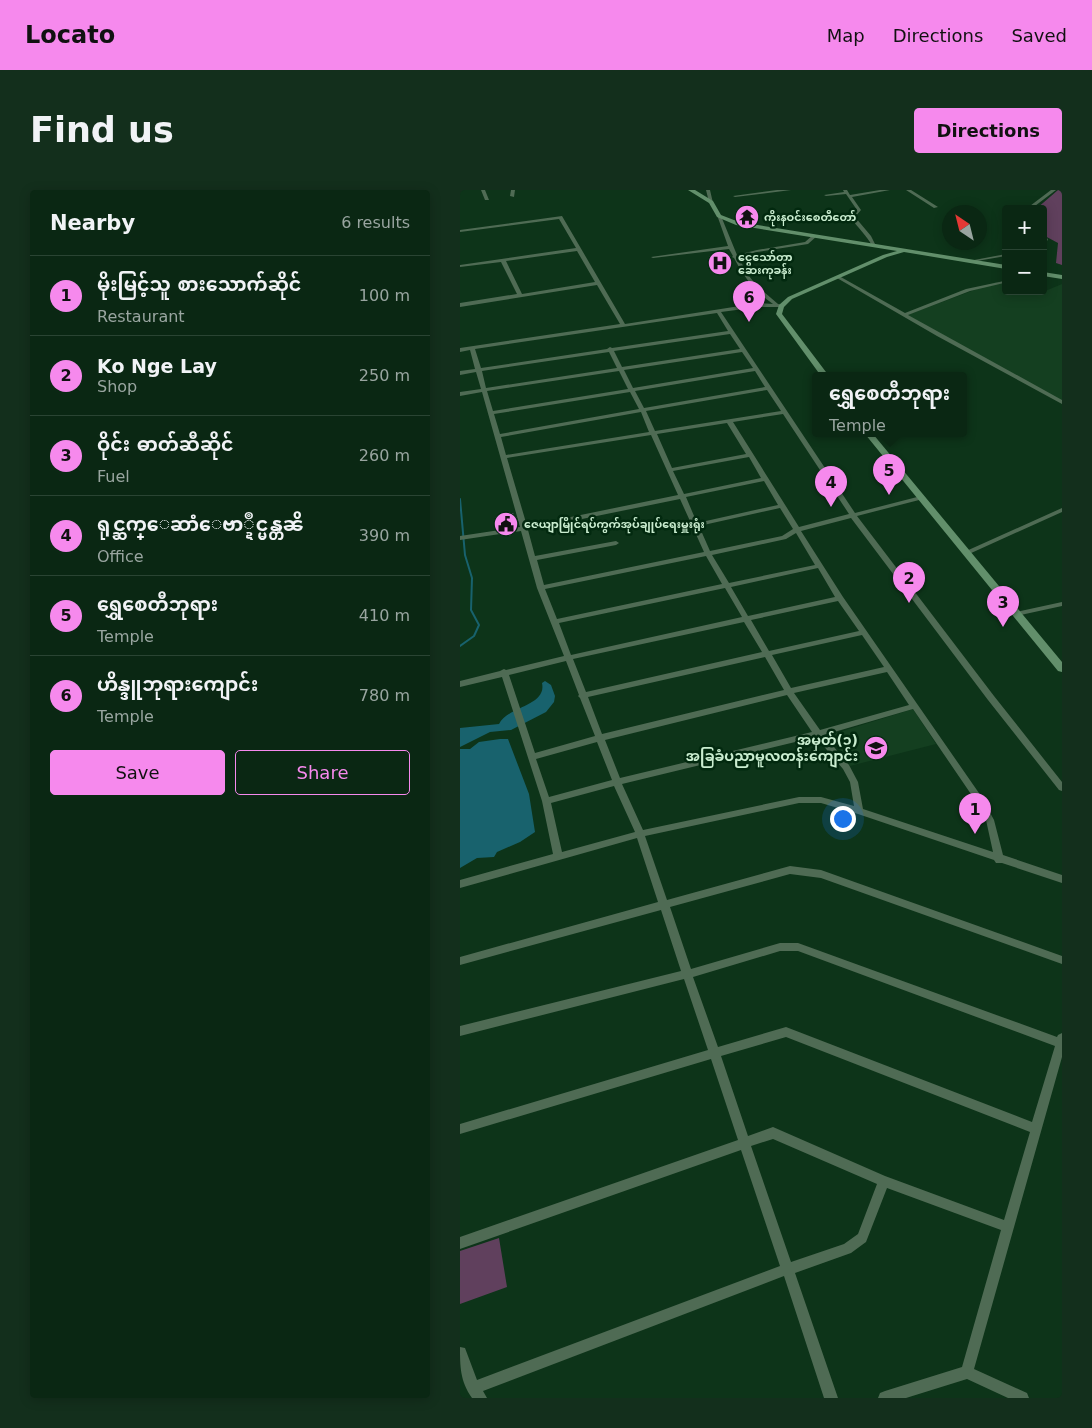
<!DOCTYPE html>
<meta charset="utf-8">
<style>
:root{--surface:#0a2713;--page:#132f1c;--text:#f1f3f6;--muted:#99a5a0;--line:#2a4433;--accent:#f689ed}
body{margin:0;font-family:"DejaVu Sans","Noto Sans Myanmar",sans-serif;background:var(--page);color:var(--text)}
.controls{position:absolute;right:15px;top:15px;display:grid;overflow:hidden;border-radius:5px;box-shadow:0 2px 12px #0003}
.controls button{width:45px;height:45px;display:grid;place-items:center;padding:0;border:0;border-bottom:1px solid var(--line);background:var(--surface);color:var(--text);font:25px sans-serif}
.compass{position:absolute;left:482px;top:15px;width:45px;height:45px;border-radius:50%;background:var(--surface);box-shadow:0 2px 12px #0003;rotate:325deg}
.you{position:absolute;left:382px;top:628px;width:18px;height:18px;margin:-12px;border:4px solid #fff;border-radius:50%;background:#1a73e8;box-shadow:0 0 0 8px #1a73e833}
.badge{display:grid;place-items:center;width:32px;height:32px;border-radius:50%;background:var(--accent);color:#111;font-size:16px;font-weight:700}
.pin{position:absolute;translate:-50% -41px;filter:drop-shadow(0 1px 2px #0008)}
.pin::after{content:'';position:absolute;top:26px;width:18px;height:15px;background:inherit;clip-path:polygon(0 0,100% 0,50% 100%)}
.popup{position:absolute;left:352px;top:182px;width:155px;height:65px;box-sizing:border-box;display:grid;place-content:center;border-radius:5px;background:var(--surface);filter:drop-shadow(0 1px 4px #0005);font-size:16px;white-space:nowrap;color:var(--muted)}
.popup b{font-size:19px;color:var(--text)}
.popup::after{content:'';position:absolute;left:50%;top:100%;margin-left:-10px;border:10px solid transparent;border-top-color:var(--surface)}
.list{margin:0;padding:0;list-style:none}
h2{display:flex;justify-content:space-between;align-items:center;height:65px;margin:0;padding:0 20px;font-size:21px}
h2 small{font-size:16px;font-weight:400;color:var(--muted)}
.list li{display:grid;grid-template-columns:32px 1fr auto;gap:15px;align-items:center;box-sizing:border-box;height:80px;padding:0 20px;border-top:1px solid var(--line)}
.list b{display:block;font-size:19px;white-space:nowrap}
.list p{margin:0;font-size:16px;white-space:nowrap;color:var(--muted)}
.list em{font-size:16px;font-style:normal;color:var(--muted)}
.actions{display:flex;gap:10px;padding:15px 20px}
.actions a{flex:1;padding:11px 0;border:1px solid var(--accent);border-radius:5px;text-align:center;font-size:18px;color:var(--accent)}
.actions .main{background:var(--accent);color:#111}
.map{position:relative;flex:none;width:602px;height:1208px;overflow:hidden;border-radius:5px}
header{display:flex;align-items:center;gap:30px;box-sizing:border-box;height:70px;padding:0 25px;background:var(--accent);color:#111}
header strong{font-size:24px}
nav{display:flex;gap:28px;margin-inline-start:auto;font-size:18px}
.intro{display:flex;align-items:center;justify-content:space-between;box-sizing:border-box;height:120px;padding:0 30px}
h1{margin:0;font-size:35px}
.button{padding:12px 22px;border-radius:5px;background:var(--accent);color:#111;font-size:18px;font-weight:700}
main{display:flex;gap:30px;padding:0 30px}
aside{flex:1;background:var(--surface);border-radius:5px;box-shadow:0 2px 12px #0003}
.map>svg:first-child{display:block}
.built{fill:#143f20}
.green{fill:#60405d}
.water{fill:#18626d}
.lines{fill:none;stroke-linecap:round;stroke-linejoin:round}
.stream{stroke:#18626d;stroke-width:2}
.minor{fill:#4f6b54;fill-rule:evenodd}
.secondary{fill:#628f6b;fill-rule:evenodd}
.labels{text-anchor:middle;stroke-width:5;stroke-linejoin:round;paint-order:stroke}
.far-poi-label{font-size:11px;font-weight:bold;fill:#caedd0;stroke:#02290f;text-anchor:start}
.poi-label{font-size:14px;font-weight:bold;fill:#caedd0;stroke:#02290f;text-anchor:end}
</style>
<header>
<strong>Locato</strong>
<nav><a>Map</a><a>Directions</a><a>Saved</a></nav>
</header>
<div class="intro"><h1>Find us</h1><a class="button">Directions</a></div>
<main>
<aside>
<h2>Nearby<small>6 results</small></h2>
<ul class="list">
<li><span class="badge">1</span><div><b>မိုးမြင့်သူ စားသောက်ဆိုင်</b><p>Restaurant</p></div><em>100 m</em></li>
<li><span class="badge">2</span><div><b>Ko Nge Lay</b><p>Shop</p></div><em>250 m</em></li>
<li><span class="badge">3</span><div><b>ဝိုင်း ဓာတ်ဆီဆိုင်</b><p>Fuel</p></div><em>260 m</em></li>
<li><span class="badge">4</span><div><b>ရုင္ဆက္ေဆာံေဗာ္ဍဳင္မန္တၼိ</b><p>Office</p></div><em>390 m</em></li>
<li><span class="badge">5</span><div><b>ရွှေစေတီဘုရား</b><p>Temple</p></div><em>410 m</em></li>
<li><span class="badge">6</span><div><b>ဟိန္ဒူဘုရားကျောင်း</b><p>Temple</p></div><em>780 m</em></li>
</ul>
<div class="actions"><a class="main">Save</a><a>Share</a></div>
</aside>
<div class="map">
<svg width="602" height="1208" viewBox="0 0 602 1208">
<rect width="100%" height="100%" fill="#0d3419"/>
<!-- built -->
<path class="built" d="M536,92L546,95V101H569L578,104L602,94V211L447,125Z
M453,519L476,554L390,576L370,545Z"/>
<!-- green -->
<path class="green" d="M598,0H602V75L596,73L598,53L583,45V19H576Z
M39,1048L47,1097L0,1114V1061Z"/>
<!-- water -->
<path class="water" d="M85,491L91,495L95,506L94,512L86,522L51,540L30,542L0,557V538L39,534C48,516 87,516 82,493Z
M40,549H48L69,604L75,642L60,652L37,662L34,667L17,668L0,678V559H10L19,552Z"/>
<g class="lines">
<!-- stream -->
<path class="stream" d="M0,309L5,365L12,388L11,420L19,435L14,446L0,456"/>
<!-- minor -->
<path class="minor" d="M21,0H25L29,10H25Z
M51,0H55L54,7L50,6Z
M246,0H250L253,13L249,12Z
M317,0H331L275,7L273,6Z
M383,0H387L390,5L420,0H430L392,7L401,20L395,27L411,46L416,56H412C407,45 397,38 391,27L397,20L386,4L366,6L364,5L384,2Z
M446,0H451L478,17L474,18Z
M591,0H596L571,19H566Z
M257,25L261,26L277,65L297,60L345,52L353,45L357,46L348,54L297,62L278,67L289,86L297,96L318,114L323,115V117H299L261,122L395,323L461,306L463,307V309L397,326L534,506L602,592V601L599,600L528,510L391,328L341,341L383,407L521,606L534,630L543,665L602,685V693L542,673H536L534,670L398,624L361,613H339L185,646L207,710L330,676L361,680L602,766V774L361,688L330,684L210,717L231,779L320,753H338L597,847L598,845L602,843V867L514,1179L567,1203L569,1208H548L507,1189L446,1208H418L420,1203L425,1201L502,1177L541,1040L427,998L406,1052L391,1063L335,1083L378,1208H364L324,1086L23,1201L27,1208H12C0,1191 0,1176 0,1157L5,1158L17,1190L320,1076L281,960L0,1059V1047L278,950L251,869L0,944V934L248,860L224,789L0,846V836L221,781L201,720L0,775V767L198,712L177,648L0,698V690L93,664L82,611L42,487L0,497V491L40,481L44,479L46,480L104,466L77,398L61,341L0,350V346L60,337L22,202L0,206V202L21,199L16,182L0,185V181L15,179L10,160L0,162V158L160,134L137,95L0,117V113L57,104L41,72L0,77V75L116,58L99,29L0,42V40L102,26L165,134L299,113L313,114C295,102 284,87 274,68L272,67L273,66L269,59L193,68L191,67L268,56ZM117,61L135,92L62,104L46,71ZM257,123L268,141L152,158L150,157L147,159L21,178L15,159ZM270,144L280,159L162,177L154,161ZM149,162L157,178L26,198L22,181ZM282,162L293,178L173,198L164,180ZM159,181L168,199L33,221L27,201ZM295,181L305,197L184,218L175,201ZM307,200L321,221L195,241L186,221ZM170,202L179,219L40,244L34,224ZM181,222L189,242L46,265L41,247ZM323,224L389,324L339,337L273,232ZM267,233L286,264L212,278L197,244ZM191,245L218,305L67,336L47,268ZM289,267L301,288L224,304L213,281ZM304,291L318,315L237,333L226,307ZM220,309L244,362L84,395L77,370L156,355L159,353L156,351L75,366L68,340ZM320,318L333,339L322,346L250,361L239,336ZM336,343L355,375L269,393L252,365L326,349ZM246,366L262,394L97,429L85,399ZM358,378L375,407L288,426L271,397ZM265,398L282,427L111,465L99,433ZM378,411L399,441L309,461L291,430ZM284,432L302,462L126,502L113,469ZM402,445L424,477L331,498L312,465ZM305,467L324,500L142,544L128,507ZM106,471L119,505L118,506L120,508L135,546L75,563L49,485ZM427,482L449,515L360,540L334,503ZM327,505L352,542L160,588L145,550ZM453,519L515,610L526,630L533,662L403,619L398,592L389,575L364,545ZM356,547L383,579L390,592L394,616L361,607H339L183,640L162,594ZM137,552L152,590L89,607L76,569ZM154,596L175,642L102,662L91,613ZM320,761H338L595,856L572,932L326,837L258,857L233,787ZM326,847L570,942L544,1030L425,986L313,937L288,946L261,866ZM313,949L417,994L398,1044L384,1054L331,1072L291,956Z
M583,46L588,49L585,56L583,57Z
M546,64V66L511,72L509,71Z
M379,86L445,123L506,99L544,91V93L510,101L448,125L602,210V214L477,146L377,88V87Z
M602,318V322L509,364H507L504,362Z
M602,412V416L556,426L552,424L556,422Z"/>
<!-- secondary -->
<path class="secondary" d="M228,0H235L253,11L261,25L279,32L546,75V79L444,62L427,67L332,109L324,117L322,124L369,186H361L316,124L319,115L328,107L423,65L437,61L276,35L257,27L249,13Z
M583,82L602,85V89L583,86Z
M405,244H413L602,472V482L598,481Z"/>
</g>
<!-- icons -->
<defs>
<g id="temple-disc" transform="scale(1.25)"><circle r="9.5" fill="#f689ed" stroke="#02290f"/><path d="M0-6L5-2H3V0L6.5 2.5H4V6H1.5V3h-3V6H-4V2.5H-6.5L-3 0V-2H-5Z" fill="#111"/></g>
<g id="hospital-disc" transform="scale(1.25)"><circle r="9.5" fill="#f689ed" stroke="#02290f"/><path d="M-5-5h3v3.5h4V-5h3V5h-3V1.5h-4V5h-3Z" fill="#111"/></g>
<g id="civic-disc" transform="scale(1.25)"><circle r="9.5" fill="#f689ed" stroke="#02290f"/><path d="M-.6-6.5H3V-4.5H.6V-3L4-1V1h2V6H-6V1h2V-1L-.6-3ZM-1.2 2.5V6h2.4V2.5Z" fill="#111"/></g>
<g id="school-disc" transform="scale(1.25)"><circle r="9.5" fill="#f689ed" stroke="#02290f"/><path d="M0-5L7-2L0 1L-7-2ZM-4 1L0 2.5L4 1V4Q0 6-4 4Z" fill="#111"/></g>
</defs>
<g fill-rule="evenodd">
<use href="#temple-disc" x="287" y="27"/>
<use href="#hospital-disc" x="260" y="73"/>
<use href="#civic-disc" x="46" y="334"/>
<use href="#school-disc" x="416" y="558"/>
</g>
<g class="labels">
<!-- far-poi labels -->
<g class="far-poi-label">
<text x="304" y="31">ကိုးနဝင်းစေတီတော်</text>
<text x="278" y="71">ငွေသော်တာ<tspan x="278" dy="13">ဆေးကုခန်း</tspan></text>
<text x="64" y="338">ဇေယျာမြိုင်ရပ်ကွက်အုပ်ချုပ်ရေးမှူးရုံး</text>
</g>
<!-- poi labels -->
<g class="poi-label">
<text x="398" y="555">အမှတ်(၁)<tspan x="398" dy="16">အခြခံပညာမူလတန်းကျောင်း</tspan></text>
</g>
</g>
</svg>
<div class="controls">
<button>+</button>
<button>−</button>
</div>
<svg class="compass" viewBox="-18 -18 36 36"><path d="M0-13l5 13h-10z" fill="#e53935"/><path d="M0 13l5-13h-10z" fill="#99a5a0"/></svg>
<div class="you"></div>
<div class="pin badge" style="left:515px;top:644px">1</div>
<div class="pin badge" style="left:449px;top:413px">2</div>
<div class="pin badge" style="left:543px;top:437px">3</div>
<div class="pin badge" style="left:371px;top:317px">4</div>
<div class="pin badge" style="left:429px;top:305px">5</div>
<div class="popup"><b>ရွှေစေတီဘုရား</b>Temple</div>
<div class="pin badge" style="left:289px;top:132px">6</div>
</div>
</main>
